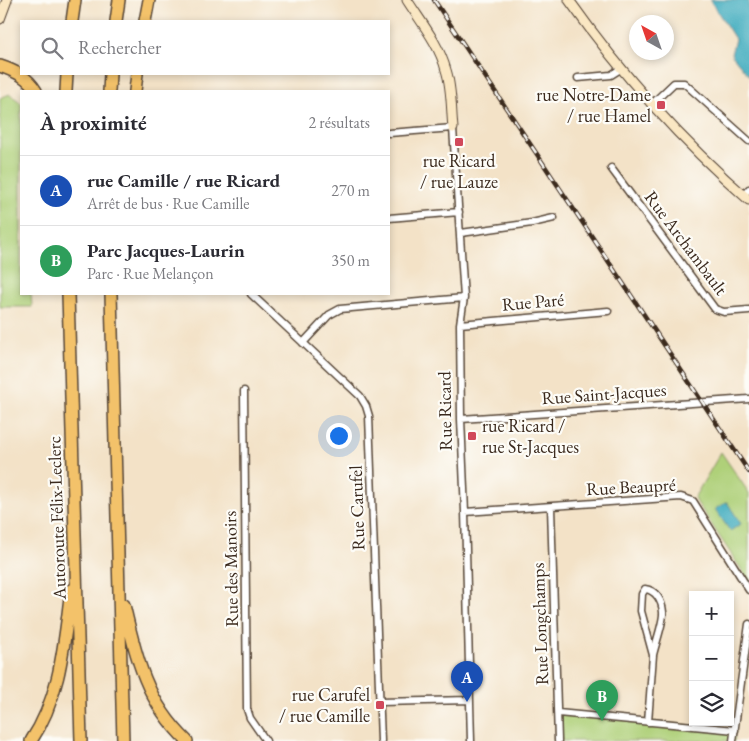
<!DOCTYPE html>
<html lang="fr">
<meta charset="utf-8">
<style>
:root{--surface:#fff;--page:#f2f2f3;--text:#2b2b33;--muted:#7c7c81;--line:#e1e1e2;--accent:#1a73e8}
body{margin:0;font-family:"EB Garamond",serif;background:var(--page);color:var(--text)}
.controls{position:absolute;right:15px;bottom:15px;display:grid;overflow:hidden;border-radius:0px;box-shadow:0 2px 8px #0003}
.controls button{width:45px;height:45px;display:grid;place-items:center;padding:0;border:0;border-bottom:1px solid var(--line);background:var(--surface);color:var(--text);font:25px sans-serif}
.compass{position:absolute;left:629px;top:15px;width:45px;height:45px;border-radius:50%;background:var(--surface);box-shadow:0 2px 8px #0003;rotate:320deg}
.you{position:absolute;left:338px;top:435px;width:18px;height:18px;margin:-12px;border:4px solid #fff;border-radius:50%;background:#1a73e8;box-shadow:0 0 0 8px #1a73e833}
.badge{display:grid;place-items:center;width:32px;height:32px;border-radius:50%;background:var(--accent);color:#fff;font-size:16px;font-weight:700}
.pin{position:absolute;translate:-50% -41px;filter:drop-shadow(0 1px 2px #0008)}
.pin::after{content:'';position:absolute;top:26px;width:18px;height:15px;background:inherit;clip-path:polygon(0 0,100% 0,50% 100%)}
.list{margin:0;padding:0;list-style:none}
h2{display:flex;justify-content:space-between;align-items:center;height:65px;margin:0;padding:0 20px;font-size:21px}
h2 small{font-size:16px;font-weight:400;color:var(--muted)}
.list li{display:grid;grid-template-columns:32px 1fr auto;gap:15px;align-items:center;box-sizing:border-box;height:70px;padding:0 20px;border-top:1px solid var(--line)}
.list b{display:block;font-size:19px;white-space:nowrap}
.list p{margin:0;font-size:16px;white-space:nowrap;color:var(--muted)}
.list em{font-size:16px;font-style:normal;color:var(--muted)}
.icon{flex:none;width:28px;height:28px;fill:none;stroke:currentColor;stroke-width:2;stroke-linecap:round;stroke-linejoin:round}
.map{position:relative;flex:none;width:749px;height:741px;overflow:hidden}
.search{position:absolute;background:var(--surface);box-shadow:0 2px 8px #0003;left:20px;top:20px;width:370px;height:55px;display:flex;align-items:center;gap:12px;box-sizing:border-box;padding:0 18px;border-radius:0px;color:var(--muted);font-size:19px}
.panel{position:absolute;background:var(--surface);box-shadow:0 2px 8px #0003;left:20px;top:90px;width:370px;height:205px;border-radius:0px}
.map>svg:first-child{display:block}
.green{fill:#afd079;stroke:#757d4c}
.water{fill:#3eabbe;stroke:#3c6a6e}
.lines{fill:none;stroke-linecap:round;stroke-linejoin:round}
.street-casing{stroke:#574637;stroke-width:9}
.secondary-casing{stroke:#574637;stroke-width:11}
.highway-casing{stroke:#574637;stroke-width:14}
.street{stroke:#fff;stroke-width:6}
.secondary{stroke:#fae7c3;stroke-width:9}
.highway{stroke:#f3c26a;stroke-width:11}
.rail-casing{stroke:#3b2a1e;stroke-width:4.5}
.rail{stroke:#fdfcf7;stroke-width:2.5;stroke-dasharray:8;stroke-linecap:butt}
.poi-dot{fill:#d1495b;stroke:#fdfcf7;stroke-width:2}
.labels{text-anchor:middle;stroke-width:4.5;stroke-linejoin:round;paint-order:stroke}
.poi-label{font-size:18px;fill:#3b2a1e;stroke:#fdfcf7;text-anchor:end}
.street-label{font-size:18px;fill:#3b2a1e;stroke:#fdfcf7}
</style>
<div class="map">
<svg width="749" height="741" viewBox="0 0 749 741">
<rect width="100%" height="100%" fill="#fdfcf7"/>
<filter id="ink" filterUnits="userSpaceOnUse"><feTurbulence type="fractalNoise" baseFrequency=".02" numOctaves="2"/><feDisplacementMap in="SourceGraphic" scale="10" xChannelSelector="R" yChannelSelector="G"/><feConvolveMatrix kernelMatrix="1 2 1 2 8 2 1 2 1" color-interpolation-filters="sRGB"/></filter>
<filter id="wash" filterUnits="userSpaceOnUse"><feTurbulence type="fractalNoise" baseFrequency=".0096" numOctaves="4" result="noise"/><feDisplacementMap in="SourceGraphic" scale="20" xChannelSelector="R" yChannelSelector="G"/><feGaussianBlur stdDeviation="1.12" result="paint"/><feColorMatrix in="noise" values="0 0 0 0 0 0 0 0 0 0 0 0 0 0 0 0 0 1.4 0 .05"/><feComposite in="paint" operator="in"/></filter>
<g filter="url(#wash)">
<rect width="100%" height="100%" fill="#f3e2c7"/>
<!-- green -->
<path class="green" d="M10,94L21,103V294H31L32,307H0V98Z
M721,452L749,493V581L694,498Z
M558,713L735,730L734,741H558Z"/>
<!-- water -->
<path class="water" d="M710,0H749V76L731,54L735,39Z
M727,502L741,524L730,531L715,509Z"/>
</g>
<g filter="url(#ink)">
<g class="lines">
<!-- street casing -->
<g class="street-casing">
<path id="street" d="M578,78L611,75L622,68
M652,104L674,83H684L749,141
M389,133L453,128L464,298L460,324L461,419L465,512L471,741
M611,168L715,309L724,312L749,310
M744,195L749,189
M389,218L459,212
M461,233L532,223L554,218
M251,294L360,396L366,406L369,416L381,741
M460,324L608,311
M303,343L329,315L340,309L464,298
M244,391L247,709L250,718L266,741
M461,419L749,399
M551,507L558,741
M465,512L681,497L693,501L749,590
M380,702L470,700
M558,713L735,730
M648,722L653,655L641,611L642,594L645,589C656,590 662,601 663,612C664,621 655,645 653,655
M733,741L749,624"/>
</g>
<!-- secondary casing -->
<g class="secondary-casing">
<path id="secondary" d="M407,0C421,22 439,44 446,70C452,88 451,109 453,128
M569,0C620,72 682,142 749,200
M0,19L7,0"/>
</g>
<!-- highway casing -->
<g class="highway-casing">
<path id="highway" d="M72,21L75,0
M116,21L119,0
M145,21L149,0
M0,66C15,71 28,77 36,91
M66,91L67,74
M109,91L110,74
M135,91L137,74
M68,294L81,741
M111,294L123,741
M124,605C136,657 146,702 187,741
M31,741C61,696 64,642 71,590"/>
</g>
<!-- street -->
<use href="#street" class="street"/>
<!-- secondary -->
<use href="#secondary" class="secondary"/>
<!-- highway -->
<use href="#highway" class="highway"/>
<!-- rail casing -->
<g class="rail-casing">
<path id="rail" d="M434,0L749,472"/>
</g>
<!-- rail -->
<use href="#rail" class="rail"/>
</g>
</g>
<!-- markers -->
<g class="poi-dot">
<rect x="656" y="100" width="10" height="10" rx="2.5"/>
<rect x="454" y="137" width="10" height="10" rx="2.5"/>
<rect x="467" y="431" width="10" height="10" rx="2.5"/>
<rect x="375" y="700" width="10" height="10" rx="2.5"/>
</g>
<g class="labels">
<!-- poi labels -->
<g class="poi-label">
<text x="651" y="101">rue Notre-Dame<tspan x="651" dy="21">/ rue Hamel</tspan></text>
<text x="459" y="167" text-anchor="middle">rue Ricard<tspan x="459" dy="21">/ rue Lauze</tspan></text>
<text x="482" y="432" text-anchor="start">rue Ricard /<tspan x="482" dy="21">rue St-Jacques</tspan></text>
<text x="370" y="701">rue Carufel<tspan x="370" dy="21">/ rue Camille</tspan></text>
</g>
<!-- street labels -->
<g class="street-label">
<text transform="translate(686 243) rotate(53)" y="6">Rue Archambault</text>
<text transform="translate(533 302) rotate(-5)" y="6">Rue Paré</text>
<text transform="translate(604 394) rotate(-4)" y="6">Rue Saint-Jacques</text>
<text transform="translate(445 411) rotate(-91)" y="6">Rue Ricard</text>
<text transform="translate(631 487) rotate(-3)" y="6">Rue Beaupré</text>
<text transform="translate(357 508) rotate(-92)" y="6">Rue Carufel</text>
<text transform="translate(57 518) rotate(-92)" y="6">Autoroute Félix-Leclerc</text>
<text transform="translate(231 569) rotate(-91)" y="6">Rue des Manoirs</text>
<text transform="translate(540 624) rotate(-92)" y="6">Rue Longchamps</text>
</g>
</g>
</svg>
<div class="controls">
<button>+</button>
<button>−</button>
<button><svg class="icon" aria-label="layers" viewBox="0 0 24 24"><path d="M12 4l9 5-9 5-9-5zM3 14l9 5 9-5"/></svg></button>
</div>
<svg class="compass" viewBox="-18 -18 36 36"><path d="M0-13l5 13h-10z" fill="#e53935"/><path d="M0 13l5-13h-10z" fill="#7c7c81"/></svg>
<div class="you"></div>
<div class="pin badge" style="left:467px;top:702px;background:#1a4fb4">A</div>
<div class="pin badge" style="left:602px;top:721px;background:#2e9e5b">B</div>
<div class="search"><svg class="icon" aria-label="search" viewBox="0 0 24 24"><circle cx="10" cy="10" r="6"/><path d="M15 15l6 6"/></svg>Rechercher</div>
<section class="panel">
<h2>À proximité<small>2 résultats</small></h2>
<ul class="list">
<li><span class="badge" style="background:#1a4fb4">A</span><div><b>rue Camille / rue Ricard</b><p>Arrêt de bus · Rue Camille</p></div><em>270 m</em></li>
<li><span class="badge" style="background:#2e9e5b">B</span><div><b>Parc Jacques-Laurin</b><p>Parc · Rue Melançon</p></div><em>350 m</em></li>
</ul>
</section>
</div>
